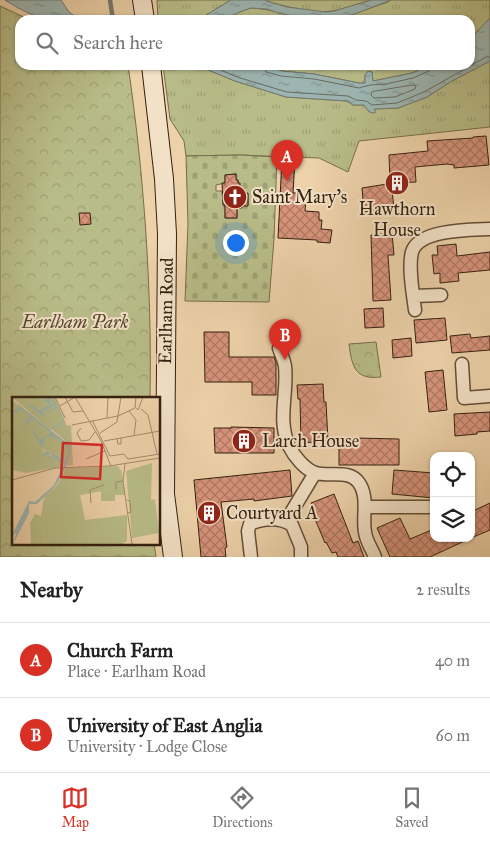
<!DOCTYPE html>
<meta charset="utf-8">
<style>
:root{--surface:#fff;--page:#f6f6f6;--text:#222;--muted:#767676;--line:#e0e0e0;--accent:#d93025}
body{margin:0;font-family:"IM FELL Great Primer",serif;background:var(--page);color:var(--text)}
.controls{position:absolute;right:15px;bottom:15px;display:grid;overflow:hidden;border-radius:10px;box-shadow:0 1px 4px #0004}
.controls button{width:45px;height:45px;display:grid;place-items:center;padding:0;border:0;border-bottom:1px solid var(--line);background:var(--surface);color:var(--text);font:25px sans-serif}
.you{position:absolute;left:235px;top:242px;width:18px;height:18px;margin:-12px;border:4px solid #fff;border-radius:50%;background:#1a73e8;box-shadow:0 0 0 8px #1a73e833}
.badge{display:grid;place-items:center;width:32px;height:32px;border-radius:50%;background:var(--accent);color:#fff;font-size:16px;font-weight:700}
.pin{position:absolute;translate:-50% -41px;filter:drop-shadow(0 1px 2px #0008)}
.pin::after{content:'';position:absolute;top:26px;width:18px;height:15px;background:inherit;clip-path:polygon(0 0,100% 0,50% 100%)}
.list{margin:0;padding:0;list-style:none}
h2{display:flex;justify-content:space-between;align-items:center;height:65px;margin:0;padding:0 20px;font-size:21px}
h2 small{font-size:16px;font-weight:400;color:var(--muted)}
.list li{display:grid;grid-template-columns:32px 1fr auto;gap:15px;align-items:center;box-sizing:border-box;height:75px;padding:0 20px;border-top:1px solid var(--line)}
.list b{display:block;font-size:19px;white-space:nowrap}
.list p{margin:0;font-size:16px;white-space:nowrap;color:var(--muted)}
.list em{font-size:16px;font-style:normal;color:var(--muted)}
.icon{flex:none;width:28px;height:28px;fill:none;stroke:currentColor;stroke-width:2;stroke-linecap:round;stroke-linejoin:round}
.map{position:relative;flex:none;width:490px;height:557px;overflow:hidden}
.search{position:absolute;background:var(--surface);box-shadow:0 1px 4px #0004;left:15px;right:15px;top:15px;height:55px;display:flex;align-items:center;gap:12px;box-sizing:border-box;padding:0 18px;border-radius:15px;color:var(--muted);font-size:19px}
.sheet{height:215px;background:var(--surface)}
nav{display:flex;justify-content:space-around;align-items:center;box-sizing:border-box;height:70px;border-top:1px solid var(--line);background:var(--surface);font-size:14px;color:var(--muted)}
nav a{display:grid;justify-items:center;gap:2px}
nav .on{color:var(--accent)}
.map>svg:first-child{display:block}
.grass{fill:url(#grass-tufts);stroke:#766e4c}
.cemetery{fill:url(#cemetery-stones);stroke:#766e4c;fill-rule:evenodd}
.park{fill:url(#park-crowns);stroke:#766e4c}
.water{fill:url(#water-ripples);stroke:#737a71}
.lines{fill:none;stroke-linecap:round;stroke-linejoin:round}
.shore{stroke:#686b61;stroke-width:1}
.stream{stroke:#737a71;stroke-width:4.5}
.building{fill:url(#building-cross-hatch);stroke:#352110}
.street-casing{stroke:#634d36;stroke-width:15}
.secondary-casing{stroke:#352110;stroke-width:20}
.street{stroke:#f3e1c7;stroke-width:12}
.secondary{stroke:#f3e1c7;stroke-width:18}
.labels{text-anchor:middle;stroke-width:4;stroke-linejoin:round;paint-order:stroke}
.poi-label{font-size:18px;fill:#352110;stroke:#f3e1c7;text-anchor:start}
.street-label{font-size:18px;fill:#352110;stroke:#f3e1c7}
.park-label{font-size:18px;font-style:italic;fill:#56482e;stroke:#f3e1c7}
.inset-river{fill:none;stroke:#9cb5b2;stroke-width:2.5}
.inset-road{fill:none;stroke:#a38b6c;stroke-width:1}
.view{fill:#d62828;fill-opacity:0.15;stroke:#d62828;stroke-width:2.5}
.inset-edge{fill:none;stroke:#352110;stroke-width:2.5}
</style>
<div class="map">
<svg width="490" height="557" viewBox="0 0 490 557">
<defs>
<pattern id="grass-tufts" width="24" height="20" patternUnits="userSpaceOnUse" patternTransform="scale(1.25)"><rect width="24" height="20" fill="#b8bc88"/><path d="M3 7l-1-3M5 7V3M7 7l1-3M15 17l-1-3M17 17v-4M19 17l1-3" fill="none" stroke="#9fa174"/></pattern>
<pattern id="cemetery-stones" width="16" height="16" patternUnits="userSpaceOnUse" patternTransform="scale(1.25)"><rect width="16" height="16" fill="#b8bc88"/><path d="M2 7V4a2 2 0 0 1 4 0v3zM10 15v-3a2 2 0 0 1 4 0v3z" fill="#9fa174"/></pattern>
<pattern id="park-crowns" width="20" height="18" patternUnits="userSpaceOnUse" patternTransform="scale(1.25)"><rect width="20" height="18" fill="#b8bc88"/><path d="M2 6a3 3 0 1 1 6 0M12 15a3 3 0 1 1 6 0" fill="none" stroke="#9fa174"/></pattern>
<pattern id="water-ripples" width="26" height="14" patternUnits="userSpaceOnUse" patternTransform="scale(1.25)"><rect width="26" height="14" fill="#9cb5b2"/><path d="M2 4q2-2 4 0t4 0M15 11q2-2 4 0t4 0" fill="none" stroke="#80938f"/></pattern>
<pattern id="building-cross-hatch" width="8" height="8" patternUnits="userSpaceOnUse" patternTransform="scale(1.25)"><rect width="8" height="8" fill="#d7937b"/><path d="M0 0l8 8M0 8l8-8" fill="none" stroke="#af7863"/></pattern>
</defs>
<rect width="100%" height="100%" fill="#edd1a9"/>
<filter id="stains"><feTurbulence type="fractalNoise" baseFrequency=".004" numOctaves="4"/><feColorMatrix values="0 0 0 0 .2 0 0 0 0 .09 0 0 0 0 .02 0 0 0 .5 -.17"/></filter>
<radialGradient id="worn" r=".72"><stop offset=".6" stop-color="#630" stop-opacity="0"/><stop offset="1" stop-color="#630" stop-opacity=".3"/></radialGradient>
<!-- grass -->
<path class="grass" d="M157,0H231L198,20H158Z
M266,0H371C358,4 345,9 332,11C312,14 285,6 266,1Z
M391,0H490V18L470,39V20H335L388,2Z
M251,8C271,9 291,16 311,20H222L242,11Z
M490,61V127L359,141L348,172L319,158L240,155L186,156L184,141L170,119L163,65H196L235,81L286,97L347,101L353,105H364L368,108L373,109L398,108L427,97L452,81Z
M263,65H432L412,73L373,81L372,72L365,75V83H359L314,74L282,71Z"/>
<!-- cemetery -->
<path class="cemetery" d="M240,155L277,157L274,239L269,302L185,301L188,224L186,156ZM236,174V180H238L240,194H248V205L237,208V218H225V205L223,204L222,191H216V185L225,183V175Z"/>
<!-- park -->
<path class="park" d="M0,6L30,20H20V65H105L108,67L128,65C144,175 152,287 150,398H14V543H154L156,557H0Z
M376,342L381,377C355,380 352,367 349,344Z"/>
<!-- water -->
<path class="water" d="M5,0H61L69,12L80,20H44L18,8Z
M231,0H266V1L287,7L326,12L334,11L371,0H391L339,20H311L278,13L267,9L251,8L242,11L222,20H198Z
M490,18V61L452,81L427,97L398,108L374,109L376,112L374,113L369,112L364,105H353L347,101L286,97L235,81L196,65H263L282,71L314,74L359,83H365V75L368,71L372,72L373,81L412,73L432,65H470V39Z"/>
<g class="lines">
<!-- shore -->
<path class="shore" d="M209,65L237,77L287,92L348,96L356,100L366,101L372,105L397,103L424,92L486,57H490
M263,65L266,72L281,76L314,79L359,88L370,85L386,84L413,78L429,71L432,65
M413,85L416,86L415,89L395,97L374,98L371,95L372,92Z"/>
<!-- stream -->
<path class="stream" d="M110,0L113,20"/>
</g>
<!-- building -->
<path class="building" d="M486,136L489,165L454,168V165L447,164L415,167L416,182L398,183L399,190H392L394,208L364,212L362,188L387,184L386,180H390L389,155L428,151L427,141L473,138V137Z
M282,159H295L293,193H298L297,200L306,201L305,211L319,212V220H322L321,229L332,230L330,243L317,242V240L278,238Z
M236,174V180H238V183H240V194L248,193V206H242V208H237V218H225V205H223L222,183H225V175Z
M79,213H90L91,224L80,225Z
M392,233L394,255H388L391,300L373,301L371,235Z
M456,244L457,256L490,252V270L458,273L459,281L440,283V273L434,274L432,255H438L437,246Z
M383,308L384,327L365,328L364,309Z
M445,318L447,340L416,343L414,320Z
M204,332H229V357H274L276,363V395H252V382H205Z
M470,334L471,338L490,336V350L452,353L450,336Z
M411,338L412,356L393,358L392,340Z
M443,370L447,410L429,412L425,372Z
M323,384L324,402H326L328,441L301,443L300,399H298L297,385Z
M490,412V431L477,432V434L455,436L454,414Z
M231,427L274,428V453H215L214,428H231Z
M356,438L399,439V465H339V439Z
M290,470L292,496L254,501V499L221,502L227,547L225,548L226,557H201L194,480Z
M394,470L434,473V498L392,494Z
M334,494L353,543L358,541L364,557H338L336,552L332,553L326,542L325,543L315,519L317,518L311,503Z
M490,503V530L471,538V512Z
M400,518L410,539L434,529V538H471L430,557H390L377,528Z"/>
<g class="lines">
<!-- street casing -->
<g class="street-casing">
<path id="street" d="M414,296L441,295
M415,310C413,294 408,267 412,252C419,229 470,230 490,229
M279,348C281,354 284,360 285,366C288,393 277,420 289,446C294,456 305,470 316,473C331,477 349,469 359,483C369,497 362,517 365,532C366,541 372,549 375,557
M462,364L464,398L490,396
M365,507H431
M286,521L315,473
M251,557L248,531L250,524C263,518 280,517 292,525L301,547V557"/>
</g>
<!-- secondary casing -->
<g class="secondary-casing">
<path id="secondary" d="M142,0L145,20
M151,65L164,179L167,234L165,494L173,557"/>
</g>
<!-- street -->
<use href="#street" class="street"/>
<!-- secondary -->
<use href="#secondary" class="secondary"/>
</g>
<!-- icons -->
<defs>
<g id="building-disc" transform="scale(1.25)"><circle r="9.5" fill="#8f2418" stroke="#f3e1c7"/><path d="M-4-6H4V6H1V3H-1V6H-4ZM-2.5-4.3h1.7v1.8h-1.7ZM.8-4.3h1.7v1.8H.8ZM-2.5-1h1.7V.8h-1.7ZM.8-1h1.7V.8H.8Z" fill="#fff"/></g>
<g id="church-disc" transform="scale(1.25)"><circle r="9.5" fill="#8f2418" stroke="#f3e1c7"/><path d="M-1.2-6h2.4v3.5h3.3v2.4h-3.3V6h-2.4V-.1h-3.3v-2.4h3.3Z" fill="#fff"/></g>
</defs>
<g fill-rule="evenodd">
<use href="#building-disc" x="397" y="183"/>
<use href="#church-disc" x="235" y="197"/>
<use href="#building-disc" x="244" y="441"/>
<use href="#building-disc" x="209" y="513"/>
</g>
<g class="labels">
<!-- poi labels -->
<g class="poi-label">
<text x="252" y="203">Saint Mary's</text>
<text x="397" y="215" text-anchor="middle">Hawthorn<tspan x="397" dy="21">House</tspan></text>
<text x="262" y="447">Larch House</text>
<text x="226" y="519">Courtyard A</text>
</g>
<!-- street labels -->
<g class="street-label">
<text transform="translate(166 311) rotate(-89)" y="6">Earlham Road</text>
</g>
<!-- park labels -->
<g class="park-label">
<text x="75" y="328">Earlham Park</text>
</g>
</g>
<!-- overview -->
<g transform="translate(12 397)">
<rect width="148" height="148" fill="#edd1a9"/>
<path d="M0,0L43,1L55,29L59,28L61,68L53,69L58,54L55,45ZM0,4L8,10L2,15L10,11L53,47L56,55L52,66L50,61L29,51L34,57L47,61L52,69L14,76L0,73ZM103,92V104H89V94Z" fill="#b8bc88"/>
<path d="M32,101L36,104L30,128L33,147H19L18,126L23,117L29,119Z" fill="#b8bc88"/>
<path d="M0,0H37L52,24L37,32ZM140,66L139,103L143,102L147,136L120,141L114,74ZM106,69L110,75L113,98H103V92L68,98L73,123L115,118V144L110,147H33L30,128L36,104L32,100L46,87L54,71Z" fill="#b8bc88"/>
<path d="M118 82a7 7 0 1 1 14 0a7 7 0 1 1-14 0Z" fill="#b8bc88"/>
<path d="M38,0L44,7L50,18L52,22V24L48,27L54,30L49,28L51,32L47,27L38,33L54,45L52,37L58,52L57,60L52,74L44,88L25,107H17V116L1,147L4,136L0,138L17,104L23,105L42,88L52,68L38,57L36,58L41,65L39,70L40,65L34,57L9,70V76V71L34,56L21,36L24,32L14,26L10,34L14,24L12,19L16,23L19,20L10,12L4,16L0,15L8,10L0,2L37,32L52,23L49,18L33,28L49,18L45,11L26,22L44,10L38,1V8L34,5L33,2ZM20,21L53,47L56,55L52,66L50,53V61L30,52L33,41L38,39L46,45L39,36L28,43L22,35L25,32L16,27Z" fill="#9cb5b2" fill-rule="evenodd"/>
<path class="inset-river" d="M18,8L31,18M29,14L43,7"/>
<path class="inset-road" d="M43,0L53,21M53,0L61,15L71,14M63,0L89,44L99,69M124,0L123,10L126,13L131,0M48,9L63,0M129,12L136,18L145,57M117,14L124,23L122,38M95,21L96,0M80,23L98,59L112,57L116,62L148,57M60,28L106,19L123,11M69,31L65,36L69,44L77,43L83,35M88,36L105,25L109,0M105,41L106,47H109V41M92,44L148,34M74,62L93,54M113,67L111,84L120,147M0,83L43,71L97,69L148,61M104,93V85L111,84M115,103L118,104L119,115L116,116M79,106L78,93L92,88"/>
<path class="view" d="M51,46L90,48L88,82L49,80Z"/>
<rect width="148" height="148" class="inset-edge"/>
</g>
<rect width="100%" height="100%" filter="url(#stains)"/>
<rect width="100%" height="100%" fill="url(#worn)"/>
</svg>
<div class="controls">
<button><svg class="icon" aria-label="locate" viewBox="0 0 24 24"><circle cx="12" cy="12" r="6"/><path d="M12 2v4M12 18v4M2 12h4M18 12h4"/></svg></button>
<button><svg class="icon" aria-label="layers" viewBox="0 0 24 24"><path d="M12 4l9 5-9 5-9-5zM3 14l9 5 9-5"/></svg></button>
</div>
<div class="you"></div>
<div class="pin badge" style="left:287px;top:181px">A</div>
<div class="pin badge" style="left:285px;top:360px">B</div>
<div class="search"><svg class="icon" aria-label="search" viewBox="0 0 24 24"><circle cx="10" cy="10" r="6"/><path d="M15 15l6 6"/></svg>Search here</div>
</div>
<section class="sheet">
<h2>Nearby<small>2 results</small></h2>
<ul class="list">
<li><span class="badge">A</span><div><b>Church Farm</b><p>Place · Earlham Road</p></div><em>40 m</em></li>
<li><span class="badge">B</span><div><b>University of East Anglia</b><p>University · Lodge Close</p></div><em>60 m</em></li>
</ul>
</section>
<nav>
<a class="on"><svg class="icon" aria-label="map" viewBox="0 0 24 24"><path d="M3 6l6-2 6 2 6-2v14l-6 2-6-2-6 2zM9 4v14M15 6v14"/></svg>Map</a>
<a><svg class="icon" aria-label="directions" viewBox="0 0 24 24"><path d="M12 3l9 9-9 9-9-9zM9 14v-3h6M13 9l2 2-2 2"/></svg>Directions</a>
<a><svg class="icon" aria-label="saved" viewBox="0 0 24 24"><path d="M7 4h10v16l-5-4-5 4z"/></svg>Saved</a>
</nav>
